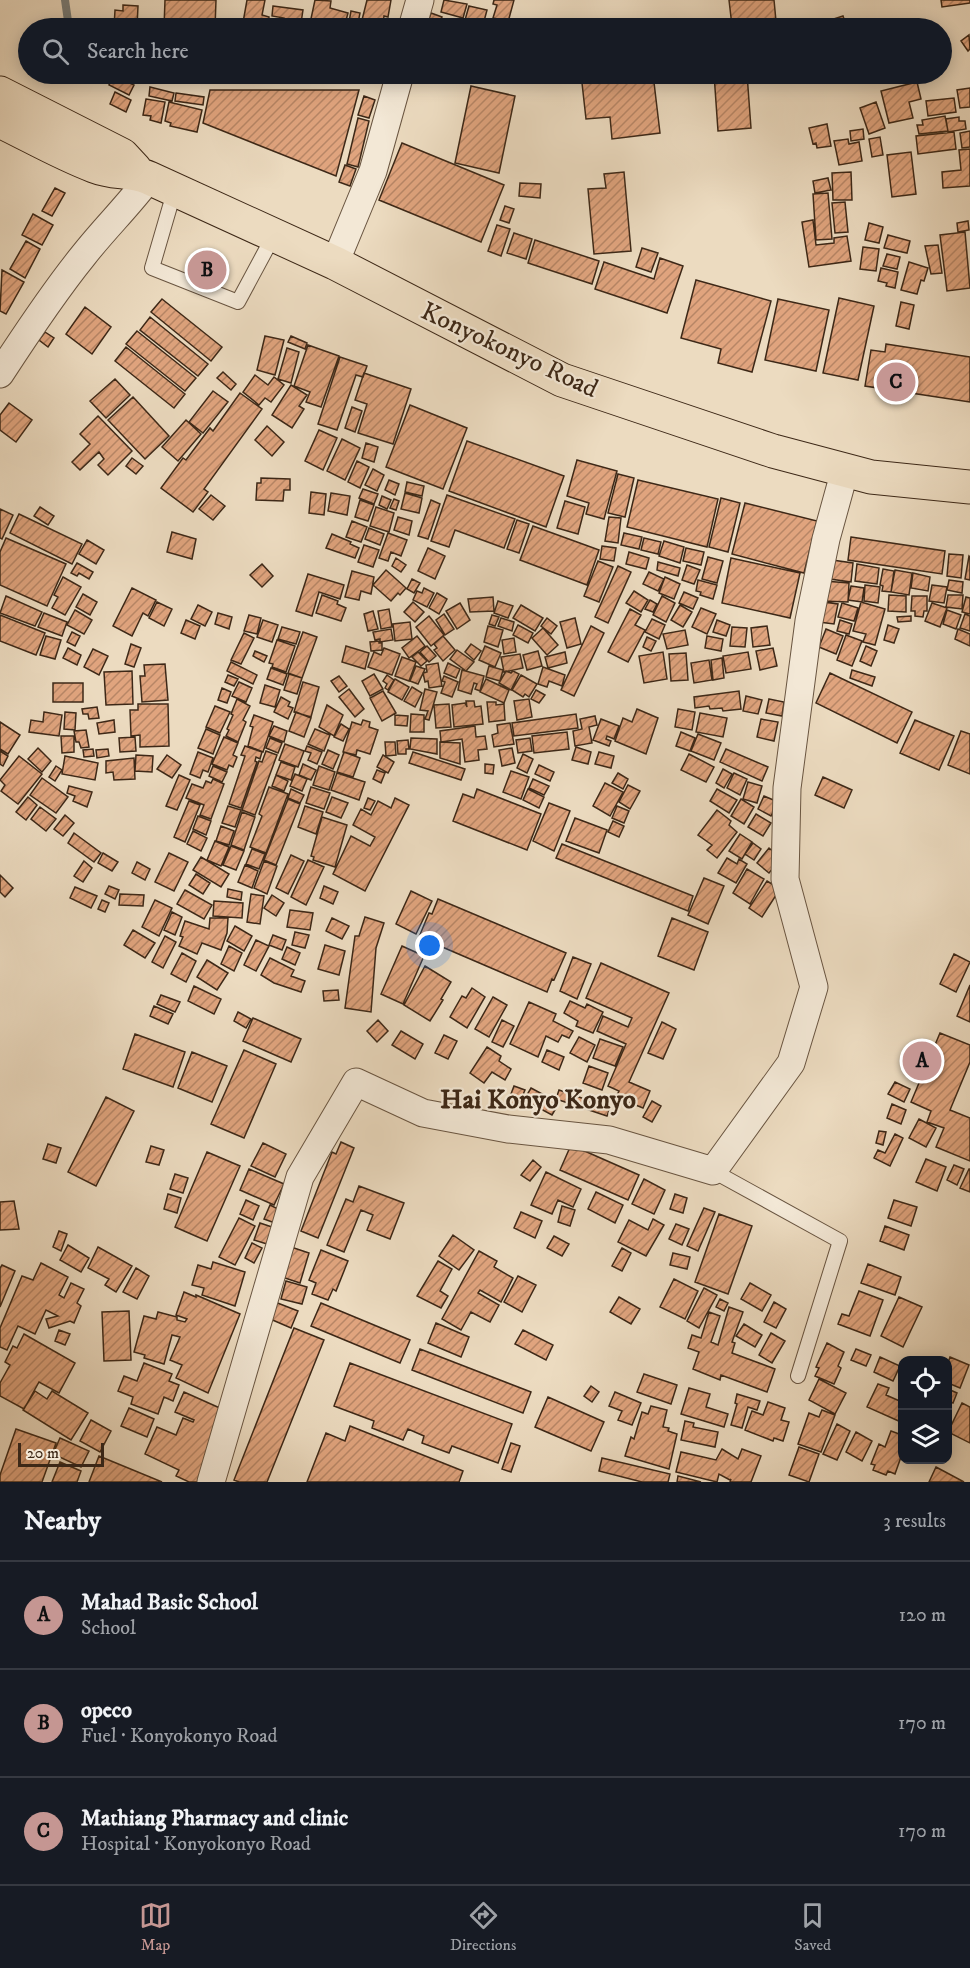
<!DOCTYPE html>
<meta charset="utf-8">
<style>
:root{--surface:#171b24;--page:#20242c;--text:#f1f3f6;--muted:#9ea1a6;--line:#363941;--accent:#c59692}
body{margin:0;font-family:"IM FELL DW Pica",serif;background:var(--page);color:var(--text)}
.controls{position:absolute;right:18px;bottom:18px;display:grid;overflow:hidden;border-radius:12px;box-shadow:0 3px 15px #0003}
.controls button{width:54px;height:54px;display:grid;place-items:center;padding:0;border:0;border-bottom:2px solid var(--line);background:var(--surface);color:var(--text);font:30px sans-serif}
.scale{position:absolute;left:18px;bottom:15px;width:86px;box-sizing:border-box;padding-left:6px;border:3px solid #3d2817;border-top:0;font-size:16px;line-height:21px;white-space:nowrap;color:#3d2817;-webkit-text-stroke:4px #f3e8d6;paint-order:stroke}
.you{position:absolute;left:430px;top:946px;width:21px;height:21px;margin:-15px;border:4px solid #fff;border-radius:50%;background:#1a73e8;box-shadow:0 0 0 9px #1a73e833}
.badge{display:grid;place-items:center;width:39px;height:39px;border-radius:50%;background:var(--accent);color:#111;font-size:20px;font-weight:700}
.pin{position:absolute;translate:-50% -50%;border:3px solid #fff;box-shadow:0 2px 6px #0006}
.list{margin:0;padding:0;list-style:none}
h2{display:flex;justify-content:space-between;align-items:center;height:78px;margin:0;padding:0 24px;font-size:26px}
h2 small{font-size:20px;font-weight:400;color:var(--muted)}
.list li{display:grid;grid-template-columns:39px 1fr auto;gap:18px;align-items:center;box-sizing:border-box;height:108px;padding:0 24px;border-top:2px solid var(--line)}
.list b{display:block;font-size:22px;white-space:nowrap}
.list p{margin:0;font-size:20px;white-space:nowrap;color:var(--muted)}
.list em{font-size:20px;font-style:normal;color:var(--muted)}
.icon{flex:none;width:33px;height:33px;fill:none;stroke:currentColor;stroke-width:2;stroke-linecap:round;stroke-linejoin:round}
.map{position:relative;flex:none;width:970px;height:1482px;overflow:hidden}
.search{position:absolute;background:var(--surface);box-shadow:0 3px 15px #0003;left:18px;right:18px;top:18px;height:66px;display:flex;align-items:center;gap:15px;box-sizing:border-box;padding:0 21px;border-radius:33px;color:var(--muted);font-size:22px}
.sheet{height:402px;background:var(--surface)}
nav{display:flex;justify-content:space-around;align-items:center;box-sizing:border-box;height:84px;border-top:2px solid var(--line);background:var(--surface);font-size:16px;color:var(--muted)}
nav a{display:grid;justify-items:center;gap:3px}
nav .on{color:var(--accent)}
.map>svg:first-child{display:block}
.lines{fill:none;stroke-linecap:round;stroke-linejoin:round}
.stream{stroke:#787e7b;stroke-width:8}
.building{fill:url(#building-hatch);stroke:#3d2817;stroke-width:1.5}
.service-casing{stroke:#695541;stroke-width:16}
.minor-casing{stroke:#695541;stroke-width:29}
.primary-casing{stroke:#3d2817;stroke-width:35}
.service{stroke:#f3e8d6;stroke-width:14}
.minor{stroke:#f3e8d6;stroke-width:27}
.primary{stroke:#ecdbc0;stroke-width:33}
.labels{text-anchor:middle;stroke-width:4.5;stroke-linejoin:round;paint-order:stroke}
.street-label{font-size:26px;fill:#3d2817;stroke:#f3e8d6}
.neighbourhood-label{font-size:27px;font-weight:bold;fill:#3d2817;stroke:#f3e8d6}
</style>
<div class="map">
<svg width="970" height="1482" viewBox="0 0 970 1482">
<defs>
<pattern id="building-hatch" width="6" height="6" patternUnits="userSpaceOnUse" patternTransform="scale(1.5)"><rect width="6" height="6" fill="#e0a47e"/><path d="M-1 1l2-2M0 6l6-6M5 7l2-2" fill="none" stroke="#b78666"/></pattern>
</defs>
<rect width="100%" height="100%" fill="#ecdbc0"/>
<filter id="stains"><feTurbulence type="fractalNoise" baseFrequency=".00333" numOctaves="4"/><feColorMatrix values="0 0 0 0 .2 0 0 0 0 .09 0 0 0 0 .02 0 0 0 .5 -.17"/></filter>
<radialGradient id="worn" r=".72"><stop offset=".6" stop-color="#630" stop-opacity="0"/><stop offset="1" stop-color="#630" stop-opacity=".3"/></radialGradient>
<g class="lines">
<!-- stream -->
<path class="stream" d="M65,0L69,28"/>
</g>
<!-- building -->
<path class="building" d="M165,0H216L215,28H164Z
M247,0H265L262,15L269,17L267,28H242Z
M315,0L331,1L330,8L348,13L345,24L338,22L337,28H309Z
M367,0H391L388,17L384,16L383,24L362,20Z
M444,0L467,4L463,18L441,12Z
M494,0H514L508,22L493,18L497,5L493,4Z
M729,0H774L776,21L732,26Z
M941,0H970V3L942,7Z
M123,5L138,6L137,27L133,26L132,28H114L115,10L123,11Z
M273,6L303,10L301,23L306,24V28H282L284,18L272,16Z
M469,6L487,10L483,25L465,20Z
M351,11L360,13L358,23L349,22Z
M431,13L442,17L439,26L445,27L444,28H426Z
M843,16L847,28H806Z
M969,35L970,49L968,51L961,41Z
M416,74H430L427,82L415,77Z
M581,74H653L660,133L612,139L610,117L586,119Z
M714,74H747L751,128L718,131Z
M113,75L134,85L129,95L109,85Z
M917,82L921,99L909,102L913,118L889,123L881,91Z
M471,86L515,96L499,173L455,163Z
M150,87L174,93L172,101L149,96Z
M970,88V107L960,108L957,90Z
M210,90H359L336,176L203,123Z
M115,92L131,100L126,112L110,104Z
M176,93L204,97L203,105L175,101Z
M364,96L375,100L369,118L358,115Z
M954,98L956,112L928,116L926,101Z
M146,99L165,102L161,123L150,120L151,116L143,115Z
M169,102L202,110L197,132L170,126L171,123L165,121Z
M876,102L885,128L869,134L860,108Z
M945,116L948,131L919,134L917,125H923L922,120Z
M959,117V121H965L966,129L948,132L946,119Z
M358,118L369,121L358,167L347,164Z
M827,124L831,146L817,148L816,143L813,144L809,128Z
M863,129L864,139L851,141L850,131Z
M970,131V147L962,148L960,133Z
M954,132L956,149L918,154L916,136Z
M880,137L883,155L872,157L869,139Z
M848,139L849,144L859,142L862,161L839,165L834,141Z
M402,143L504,185L481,242L379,200Z
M970,149V186L943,188L942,172L961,170L959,150Z
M911,152L916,194L892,197L887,155Z
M345,165L356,169L350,186L339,182Z
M624,172L631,251L594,254L588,189L606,188L604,174Z
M851,172L852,200H833L832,173Z
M828,178L831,190L815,193L813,181Z
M520,183L541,184L540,198L519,196Z
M55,188L65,193L52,216L42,211Z
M828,193L832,239L816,240L813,194Z
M845,202L848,232L835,233L832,203Z
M505,206L514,209L509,223L500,220Z
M33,214L53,225L42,245L22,235Z
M813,220L816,245L834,243V238L847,236L851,261L809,267L802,222Z
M968,221L969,230L958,232L957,223Z
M869,223L883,227L879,243L865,240Z
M497,225L510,229L501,256L488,251Z
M965,232L970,288L947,291L940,235Z
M514,233L532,239L526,259L507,253Z
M888,235L910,241L907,253L884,248Z
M535,240L599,261L592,284L528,263Z
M26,241L40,249L25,278L10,269Z
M938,245L942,273L931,274L925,246Z
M863,247L879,249L876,271L860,269Z
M642,248L658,253L651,272L636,267Z
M887,254L900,257L897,269L883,266Z
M660,258L683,266L667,313L595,289L604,262L654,279Z
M909,262L928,268L924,281L921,280L917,294L901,290Z
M881,268L898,272L895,288L886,286L887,283L878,281Z
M2,270L24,282L6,314L0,311Z
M696,280L771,301L752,372L718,363L721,349L681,338Z
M839,298L874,306L858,380L823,373Z
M162,299L222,347L211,361L151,312Z
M778,299L829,310L816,371L765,360Z
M901,302L914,305L909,329L896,326Z
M85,307L111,327L92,354L66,334Z
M150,317L208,364L198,376L140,330Z
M137,331L196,378L185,391L126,344Z
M45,332L54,338L48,347L39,340Z
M265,336L284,340L275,375L257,370Z
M291,336L307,343L305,349L288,342Z
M886,344L970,357V402L865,386L871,350L885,352Z
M308,345L339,356L321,407L306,402L310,392L294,386Z
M126,347L185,394L174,408L115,361Z
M287,348L299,352L291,383L278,379Z
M340,357L367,366L363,377L356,375L337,430L318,424Z
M223,372L236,384L231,390L217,378Z
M364,373L411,389L393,444L358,433L367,404L355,400Z
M255,375L268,385L274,377L284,385L271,402L265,398L259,405L243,392Z
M115,379L130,395L106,418L90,401Z
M291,385L307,395L299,406L304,409L292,428L272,415Z
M213,391L228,402L203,433L189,422Z
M240,393L262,409L204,489L208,492L193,512L161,488L183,458L186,460L210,428L213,431Z
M133,397L169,436L145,459L108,420Z
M9,403L32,420L16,442L0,430V415Z
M410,405L467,428L443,489L386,467Z
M352,407L362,411L355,432L345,428Z
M98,416L132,451L108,475L98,465L104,459L99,452L80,470L72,462L90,444L80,434Z
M186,420L201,434L178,461L162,447Z
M267,426L284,442L272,456L255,440Z
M319,430L337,438L323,470L305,461Z
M342,439L360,448L345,480L327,471Z
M467,441L564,476L546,527L449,491Z
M366,443L378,447L374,462L362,458Z
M132,458L143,466L136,474L126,466Z
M577,460L617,471L604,519L586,514L589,503L567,496Z
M357,461L369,467L360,488L348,482Z
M373,469L384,475L377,491L365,485Z
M618,474L634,478L625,517L608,513Z
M261,478L290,479V490H284L283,501L256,500L257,483H261Z
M389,480L399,484L395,495L385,490Z
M638,480L718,499L707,547L627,527Z
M407,482L424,486L422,496L405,492Z
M363,489L378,494L374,504L359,498Z
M311,492L326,494L324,515L309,513Z
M331,493L350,496L347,515L328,511Z
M405,493L422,498L419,513L401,509Z
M211,495L225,506L213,520L199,509Z
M447,495L515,519L504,548L455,530L449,547L431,541Z
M382,496L391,500L387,509L379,505Z
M721,498L740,503L728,552L709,547Z
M394,499L399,501L396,510L390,508Z
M360,500L374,505L368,521L355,517Z
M431,500L440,504L428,539L418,536Z
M565,501L585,507L578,534L557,528Z
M745,503L817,521L804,573L732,554Z
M40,507L54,516L48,525L34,516Z
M376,507L394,513L389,532L370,526Z
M0,509L13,515L2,539L0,538Z
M19,514L82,544L72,564L10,533Z
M398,517L412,521L409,535L394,530Z
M609,517L621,518L618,543L605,541Z
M517,520L529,524L519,553L507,549Z
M352,521L367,527L361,542L346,537Z
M533,526L599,550L587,585L520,560Z
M369,528L384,534L380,545L365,539Z
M172,532L196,539L192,559L167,552Z
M388,533L407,540L401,556L391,552L388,561L379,558Z
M624,533L642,537L639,549L621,545Z
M332,534L351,542L350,544L359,548L355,558L326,548Z
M851,537L945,551L942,574L848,560Z
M6,538L66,564L47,606L0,585V552Z
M644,538L661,542L658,554L641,550Z
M87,540L104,550L96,564L79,554Z
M664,541L684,547L680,563L659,556Z
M364,545L379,550L373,567L358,562Z
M602,546L616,548L614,561L600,559Z
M428,548L445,556L435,579L418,571Z
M686,548L704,552L701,565L683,561Z
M629,552L649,558L646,569L626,564Z
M949,554L963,555L961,578L947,576Z
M969,556L970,557V580L965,579Z
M708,557L723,561L717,583L702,579Z
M396,558L406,565L401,572L392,566Z
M731,558L800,573L790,618L722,603Z
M832,560L853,563L851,582L830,579Z
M598,561L613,567L599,602L584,596Z
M658,562L680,568L678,576L657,570Z
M77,563L93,572L89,579L79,573L77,576L71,573Z
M262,564L273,576L262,587L250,575Z
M857,564L879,568L877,584L855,581Z
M687,565L700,570L694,584L682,580Z
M618,566L631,572L608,623L595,617Z
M883,569L894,571L891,592L882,591L883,586L880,585Z
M386,570L406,588L400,595L398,593L391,601L373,585Z
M895,570L912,573L909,595L891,592Z
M352,571L374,577L371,594L361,591L359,600L345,597Z
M649,572L664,579L658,591L643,584Z
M913,573L930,577L928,591L911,588Z
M308,574L344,585L340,599L319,592L312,616L296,611Z
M63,577L81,587L65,615L52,608L58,597L54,595Z
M665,577L680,584L674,599L659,593Z
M412,579L420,583L414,593L407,589Z
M698,580L717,585L713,599L700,595L701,592L696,591Z
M949,580L963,582L962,593L947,590Z
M824,581L849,583L848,602L822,601Z
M865,585L880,587L878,603L864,601Z
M932,585L947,587L944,603L929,601Z
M851,586L864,588L862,602L848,600Z
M132,588L156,600L148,616L143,613L132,636L113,626Z
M424,588L434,593L427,607L413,600L417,591L422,593Z
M634,591L648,600L641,612L626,603Z
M684,592L698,598L693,609L679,603Z
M437,593L447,599L439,614L429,608Z
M83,594L97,602L90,615L76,607Z
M322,595L338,601L337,604L346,608L341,621L316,613Z
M889,595L906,596V612L888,611Z
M948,595H963L962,609L946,607Z
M6,596L42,612L35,626L0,613Z
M662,596L675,603L666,622L653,615Z
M912,596H927V611H924L923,617L915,616V611H911Z
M493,597L494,611L470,612L468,599Z
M966,597L970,598V614L962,612Z
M650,600L657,604L653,612L645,609Z
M498,601L513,606L508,618L494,613Z
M157,602L172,609L164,626L149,618Z
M413,602L424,612L415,622L404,612Z
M823,602L838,604L834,624L819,622Z
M861,602L885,609L875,645L863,642L866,634L853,631Z
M460,603L470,620L457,629L446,611Z
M842,603L858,608L854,621L838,617Z
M932,603L947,608L940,627L925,621Z
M198,605L212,612L205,626L191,619Z
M521,605L543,618L535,631L513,618Z
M680,605L692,612L683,627L671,620Z
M701,608L716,614L707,634L692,627Z
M389,609L392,627L381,629L378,611Z
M630,609L641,615L635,625L645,630L628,662L608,652Z
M75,610L92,620L84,634L67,625Z
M947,610L961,615L956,629L943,624Z
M373,611L378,629L368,631L364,614Z
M44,613L67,622L62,636L38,627Z
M218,613L232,617L229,629L215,624Z
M444,614L454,629L445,635L436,620Z
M965,614L970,616V631L960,628Z
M0,615L45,633L36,655L0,641Z
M249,615L261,618L257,634L244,631Z
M492,615L499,617L495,626L489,624Z
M429,616L444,635L431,646L416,627Z
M911,616V621L898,622L897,617Z
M501,618L514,622L512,631L498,626Z
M547,618L557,626L551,634L541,626Z
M575,618L581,644L567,648L560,622Z
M652,619L665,625L659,639L645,632Z
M186,620L200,626L195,639L181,633Z
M263,620L278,625L272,642L257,637Z
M717,620L730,625L726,636L713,632Z
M840,620L852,624L849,634L837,631Z
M410,622L412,639L395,641L393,624Z
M518,625L533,633L528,643L513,635Z
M888,625L899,629L894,643L884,640Z
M488,626L503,630L498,647L484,642Z
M591,626L604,633L574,696L561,690Z
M767,626L770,645L753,647L751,628Z
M282,627L300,632L296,644L278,639Z
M732,627L747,628L745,647L730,646Z
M543,628L558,645L547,655L532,638Z
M391,629L393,640L380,642V639L375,640L373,632Z
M826,629L843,636L836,654L819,647Z
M958,629L970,634V646L955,639Z
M685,630L688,645L667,649L663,634Z
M72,632L80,636L75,646L67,642Z
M303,632L317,637L302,678L288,673Z
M244,633L254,638L241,664L231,660Z
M846,635L862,641L852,666L837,660Z
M46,636L61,640L55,659L40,655Z
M417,636L425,646L409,658L402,648Z
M443,636L455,650L443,661L434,650L437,648L434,644Z
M707,636L723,639L721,651L705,648Z
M647,637L656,641L651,651L643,647Z
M514,638L516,652L504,654L502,640Z
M277,640L295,646L286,672L272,667L273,664L269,663Z
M379,641V643H382V650L371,651L370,642Z
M131,644L141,648L134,667L125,664Z
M471,644L481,651L474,660L465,652Z
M346,646L369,653L365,669L342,662Z
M427,646L436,656L429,662L420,652Z
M485,646L501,653L495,667L479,660Z
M866,646L877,651L871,666L860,661Z
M68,648L81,655L77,665L63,658Z
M384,648L400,654L392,675L368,667L374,652L381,655Z
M773,648L777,666L760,670L756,651Z
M93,649L108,656L99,675L84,667Z
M457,650L474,662L466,671L450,659Z
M255,651L267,656L264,662L253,656Z
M538,651L542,666L527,670L523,655Z
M418,652L427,661L421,666L412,657Z
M565,652L567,663L548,668L545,657Z
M663,652L667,679L644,683L639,656Z
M748,652L751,669L726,673L723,656Z
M686,653L688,680L671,681L669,654Z
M520,654L523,668L504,672L501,657Z
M402,657L416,662L409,681L395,676Z
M722,658L724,678L713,680L711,660Z
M709,660L712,680L694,683L691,663Z
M231,662L257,675L253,684L227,671Z
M438,663L442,686L429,688L428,681L425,682L423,673L427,672L426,665Z
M448,663L460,669L456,678L444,673Z
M165,664L168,700L142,702L140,676H145L144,665Z
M416,666L425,669L418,684L410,681Z
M489,666L503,670L500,681L486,677Z
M543,667L565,675L562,686L549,681L547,687L538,684Z
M271,668L287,674L283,685L267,679Z
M462,670L484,676L480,691L475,689L477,684L474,683L471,694L458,690Z
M852,670L875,677L872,686L850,678Z
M132,671L133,704L106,705L104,672Z
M506,671L511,673L513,671L519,674L511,690L499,683Z
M830,673L912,712L897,743L816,703Z
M289,674L302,678L297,694L284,690Z
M374,674L383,689L370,696L362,681Z
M228,675L238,679L234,686L225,682Z
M387,675L394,680L388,690L385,688L387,684L383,681Z
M521,675L537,684L529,697L525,694L523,697L512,690Z
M339,676L347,686L339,692L331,681Z
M444,676L458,682L452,697L441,693L445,682L442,681Z
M395,679L409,687L402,700L388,692Z
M486,679L509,690L504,703L480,692Z
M239,682L252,688L246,702L232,696Z
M303,682L319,687L311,717L294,712Z
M53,683H83V702H53Z
M265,685L280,690L275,707L260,703Z
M412,687L422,693L415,707L404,701Z
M222,688L231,692L227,703L218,700Z
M349,689L364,709L355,717L339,697Z
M425,689L437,692L429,720L425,719L428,711L420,710Z
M536,690L545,695L539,703L531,699Z
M383,691L396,713L382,721L370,698Z
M739,691L741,709L723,711L722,708L710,709L709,706L695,708L694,697Z
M746,696L762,700L758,714L743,711Z
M281,697L290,702L288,706L293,708L288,719L274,712Z
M237,699L250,706L243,720L246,722L238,742L226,736L229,730L227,729L233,715L231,714Z
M529,699L532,717L517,720L514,701Z
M769,699L784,702L782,716L766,713Z
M466,701H474L475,707L481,706L483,724L454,727L452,705L465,703L467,707Z
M487,702H496V705L504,704L505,720L489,722Z
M138,704H168L169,746L140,747V735L131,736L130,710H138Z
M449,704L451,727L436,728L434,705Z
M327,705L343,715L334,736L319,727Z
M215,706L230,712L220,733L206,727Z
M97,707L99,718L89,719L88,714H83L82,709Z
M637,709L658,718L646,754L615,741L623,718L632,722Z
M678,709L695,712L692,730L675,727Z
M44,712L62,715L59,736L29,732L31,720L43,722Z
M65,712L76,713L75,730L64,729Z
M296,712L311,718L304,737L289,731Z
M700,713L727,718L723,737L696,732Z
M411,714L424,715V732H410Z
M576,714L578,728L514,736L512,723Z
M254,715L273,722L263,752L248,746L253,727L250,726Z
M395,715L408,716L407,726L395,725Z
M595,716L597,725L589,727L592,743L575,746L573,731L582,729L580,719Z
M601,719L619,726L614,739L607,736L606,739L611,741L609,746L593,740Z
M761,719L778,722L774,741L757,737Z
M114,720L115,732L99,734L97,723Z
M363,720L370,722L369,727L378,730L370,754L357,750L356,755L343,752L352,722L361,725Z
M915,720L954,736L939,770L900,753Z
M0,722L20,735L8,754L0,749Z
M510,723L514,744L494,747L492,735L498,733L497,725Z
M341,724L349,729L343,741L334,737Z
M274,726L287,731L284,742L269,736Z
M475,726L476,737L485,736L487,749L478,750L479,760L465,762L462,739L441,742L440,731Z
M206,729L220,735L213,754L198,748Z
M315,729L330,735L324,751L308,744Z
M86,730L89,747L81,748L79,742H76L74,731Z
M961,731L970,734V774L948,765Z
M567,732L569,749L534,753L532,736Z
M681,732L695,738L690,751L676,746Z
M698,734L721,743L714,760L691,751Z
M61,736H74V752L62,753Z
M135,737L136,751L120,752L119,738Z
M224,737L238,743L233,755L237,757L233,767L229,765L227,770L212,764Z
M270,738L282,743L278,753L266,748Z
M411,738L437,739V754L410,749Z
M530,738L532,751L518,753L516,740Z
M408,740L409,749H406V754H398L397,741Z
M385,742H395L396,755L386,756Z
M440,742L460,743V764L440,758Z
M285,744L304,751L298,767L279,760Z
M245,746L262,752L260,759L256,757L255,761L257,762L241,808L229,804L245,756L241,755Z
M307,746L322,752L317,764L308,760L311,753L305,751Z
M576,747L591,752L588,764L572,760Z
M38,748L51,761L42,772L28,759Z
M512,748L515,763L502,766L499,750Z
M93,749L94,756L84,757L83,750Z
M108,749L109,756L97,758L96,750Z
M726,749L768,767L762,781L720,762Z
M328,750L339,755L333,769L322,764Z
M0,751L8,756L3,766L0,764Z
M266,751L277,755L255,815L242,810L259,761L262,762Z
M198,752L213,758L208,772L203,770L200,778L190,774Z
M344,752L360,758L353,777L337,772Z
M413,752L465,769L461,780L409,763Z
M599,752L614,756L611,768L595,764Z
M523,754L533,759L527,773L517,768Z
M689,754L714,767L706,782L681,770Z
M136,755L153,756L152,772L135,771Z
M167,755L181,765L172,778L157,769Z
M383,755L394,762L388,773L377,767Z
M19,756L42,774L18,804L1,791L5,785L0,780Z
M65,756L98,763L95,780L62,774Z
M134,758L135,779L114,780L113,772L106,773V761Z
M281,762L295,767L291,780L276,775Z
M303,764L316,770L311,780L299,775Z
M485,764L494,765L493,774L485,773Z
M539,765L554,772L550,781L535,774Z
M56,766L62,770L55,781L49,777Z
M213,766L227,772L222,782L209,776Z
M319,766L335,772L329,790L313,785Z
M723,769L732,774L724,788L716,783Z
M377,770L385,773L381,783L373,779Z
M511,771L529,777L521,799L503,792Z
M337,773L365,782L359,800L331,790Z
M618,773L628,779L623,789L612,783Z
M734,773L747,779L740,795L727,788Z
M295,774L307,779L302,791L290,786Z
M179,775L190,780L177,810L166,806Z
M276,775L288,781L284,791L272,786Z
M823,777L852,790L844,808L815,795Z
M42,778L68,797L56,813L30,795Z
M213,779L224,784L211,819L200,815L204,805L186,798L192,784L203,788L206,781L211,783Z
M533,779L549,786L544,795L529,788Z
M748,782L762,786L757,803L743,799Z
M605,783L623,792L610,816L593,806Z
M628,785L640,791L630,809L619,802Z
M69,786L92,792L87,807L73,801L75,796L67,793Z
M269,787L288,794L266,853L250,847L262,816L259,814Z
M311,787L330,793L324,809L306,803Z
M291,789L304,795L300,803L288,798Z
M477,789L541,814L527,850L453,821L463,794L474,798Z
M528,789L544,797L539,808L523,800Z
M717,789L737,800L729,813L710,801Z
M764,796L778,802L771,816L758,809Z
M28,797L37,805L26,820L16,812Z
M332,797L348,803L341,818L326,812Z
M368,798L375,801L370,810L364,808Z
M395,798L409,805L365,891L333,874L351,836L370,846L375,837L353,825L361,809L371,815L378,801L391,808Z
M288,799L300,804L276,865L264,860Z
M741,799L754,807L744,824L731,816Z
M189,801L200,805L185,842L174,837Z
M549,803L570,811L554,851L533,841Z
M228,806L241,810L235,827L222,823Z
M305,806L323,812L316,834L298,827Z
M617,806L629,811L624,823L612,818Z
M40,807L56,819L46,831L31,819Z
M717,810L731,821L729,825L737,832L717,858L707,850L712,845L698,835Z
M242,812L255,817L244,850L231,845Z
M756,814L771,823L763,836L748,827Z
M65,815L74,823L63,836L54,829Z
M198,816L211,821L206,835L193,829Z
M322,817L347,825L335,867L313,860L314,857L311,856Z
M575,818L607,830L599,853L566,841Z
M613,821L624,826L619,837L608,832Z
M221,826L234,831L229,845L216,841Z
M193,831L207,838L201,851L187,844Z
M74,833L101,853L94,862L68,843Z
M740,834L752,842L742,859L729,851Z
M215,841L229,847L221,866L207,860Z
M753,843L761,849L754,860L745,854Z
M562,844L693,896L688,911L556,858Z
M231,846L244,851L236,870L223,865Z
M769,848L781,858L769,873L757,863Z
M252,849L265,854L259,869L246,864Z
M103,853L118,862L112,871L98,863Z
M169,853L188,862L174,891L155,882Z
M291,855L304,861L288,894L276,888Z
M201,857L229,874L221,887L193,870Z
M727,858L737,864L739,859L747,864L736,883L718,873Z
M308,860L324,867L306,905L291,897Z
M84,861L92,868L83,882L74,876Z
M264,861L277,866L267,894L254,888Z
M137,862L150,869L145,880L132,873Z
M245,865L258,871L252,888L238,882Z
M747,869L764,879L750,904L733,893Z
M196,874L210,883L203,894L189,885Z
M0,875L13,888L5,897L0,892Z
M704,878L724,886L708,924L688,915Z
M767,881L780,889L762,917L749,908Z
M109,886L119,890L115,899L105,894Z
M324,886L338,892L333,904L320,898Z
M75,887L97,896L91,908L70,898Z
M228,889L242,892L241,900L227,897Z
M185,890L212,905L204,919L177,904Z
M411,891L432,901L416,934L396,924Z
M120,894L144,895L143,906L119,905Z
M251,894L264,896L260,924L247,922Z
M272,895L284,903L276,916L264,908Z
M438,899L566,953L554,980L552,979L547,992L419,937L429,913L432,914Z
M102,900L109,903L105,912L98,909Z
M155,900L172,908L159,936L142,927Z
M214,901L243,903L242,918L213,916Z
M290,910L313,913L310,930L287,927Z
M172,912L182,917L175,935L164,930Z
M365,917L384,923L376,948L371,1012L345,1008L355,936H359Z
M210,918H228L227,933L221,950L202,943L197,954L179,946L183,937L180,936L185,921L209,929Z
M332,918L349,926L342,939L326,931Z
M672,918L708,932L694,970L658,956Z
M235,926L252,936L244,951L227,941Z
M133,930L155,943L145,958L124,945Z
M295,932L309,935L305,948L292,945Z
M273,935L286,940L282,950L269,945Z
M165,936L176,942L163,968L152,962Z
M256,940L269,946L256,971L244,965Z
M325,945L345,951L339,975L318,969Z
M229,946L242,953L234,971L221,964Z
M402,946L424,956L403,1004L381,994Z
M287,947L300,953L295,965L282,959Z
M182,953L196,961L186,982L171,974Z
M954,954L970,962L956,992L940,984Z
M573,957L591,964L577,999L560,991Z
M270,958L294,970L291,976L305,981L301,992L274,983L261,975Z
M207,960L228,973L217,990L197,977Z
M601,963L669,993L629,1082L650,1091L643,1108L616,1097L619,1091L608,1086L626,1044L597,1031L603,1016L628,1027L632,1018L586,998Z
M425,966L451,982L441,999L443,1000L430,1021L404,1005Z
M970,985V1022L957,1016Z
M194,986L221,999L214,1014L188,1001Z
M472,988L485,997L467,1028L450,1017L462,996L466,998Z
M338,990L339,1000L324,1001L323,991Z
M161,995L180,1002L175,1012L157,1004Z
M493,997L507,1005L489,1037L475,1029Z
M570,1001L585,1008L587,1004L603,1012L593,1033L576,1026L578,1021L564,1013Z
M529,1002L556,1014L553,1021L573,1031L569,1038L562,1035L558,1042L546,1036L538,1057L510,1044Z
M154,1006L173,1014L168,1024L150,1016Z
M238,1012L251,1019L246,1028L234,1021Z
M253,1018L301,1039L291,1062L243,1041Z
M378,1020L388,1031L377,1042L367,1031Z
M502,1020L514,1026L503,1047L492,1042Z
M662,1022L676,1029L663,1059L648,1053Z
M401,1031L423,1044L415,1059L392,1045Z
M940,1033L970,1045V1062L950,1110L970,1118V1161L936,1147L944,1128L927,1122L931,1111L911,1102Z
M135,1034L185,1052L173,1087L123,1069Z
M444,1035L457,1041L448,1059L435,1053Z
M579,1037L595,1045L587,1062L570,1053Z
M600,1039L623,1047L615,1066L593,1058Z
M487,1047L501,1056L499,1061L511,1069L505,1080L492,1072L484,1083L470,1073Z
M244,1050L276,1064L244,1138L211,1124Z
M547,1050L564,1057L559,1070L542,1062Z
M192,1052L227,1066L212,1102L178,1088Z
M589,1066L608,1073L602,1090L583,1083Z
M895,1082L910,1089L904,1102L888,1094Z
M514,1086L525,1090L518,1106L508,1102Z
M531,1088L559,1103L552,1115L524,1100Z
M559,1090L610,1108L607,1116L556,1099Z
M106,1097L134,1111L96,1186L68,1172Z
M652,1101L661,1106L652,1122L643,1117Z
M892,1104L906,1110L901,1124L887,1118Z
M919,1119L936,1128L926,1147L909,1138Z
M879,1131L886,1132L883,1145L876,1143Z
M895,1134L903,1138L890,1166L874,1158L878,1150L885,1153Z
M341,1142L354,1148L318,1238L301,1231L332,1152L336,1154Z
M263,1143L286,1154L275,1177L251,1166Z
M48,1144L61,1148L56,1163L43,1159Z
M571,1145L639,1175L628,1200L560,1170Z
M151,1146L164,1150L159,1165L146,1162Z
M207,1152L240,1166L207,1241L175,1227Z
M926,1159L946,1167L937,1191L916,1182Z
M533,1160L541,1167L530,1181L521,1175Z
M954,1165L964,1169L957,1185L947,1180Z
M249,1169L284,1184L274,1205L240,1190Z
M969,1169H970V1192L960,1188Z
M546,1172L581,1189L573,1207L558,1200L552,1214L531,1205Z
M175,1174L188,1178L183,1193L170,1189Z
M644,1179L665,1190L654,1214L632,1204Z
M359,1186L404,1203L390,1239L367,1230L373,1215L361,1210L344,1252L327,1245L346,1199L353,1202Z
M596,1192L623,1205L615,1223L588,1209Z
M168,1194L181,1198L177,1213L164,1209Z
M675,1194L687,1198L683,1213L670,1209Z
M246,1200L259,1206L253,1220L240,1214Z
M894,1200L917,1207L911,1226L888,1218Z
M14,1201L19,1229L0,1230V1202Z
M270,1205L280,1210L275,1223L264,1219Z
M562,1206L575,1210L570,1226L558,1222Z
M704,1208L715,1212L698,1251L687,1246Z
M521,1212L542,1221L535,1238L514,1228Z
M719,1214L752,1226L728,1294L695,1282Z
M239,1218L255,1226L235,1265L219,1257Z
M653,1219L664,1225L646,1256L618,1242L629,1220L648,1230Z
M260,1223L272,1227L267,1244L254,1240Z
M676,1224L689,1229L682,1245L669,1239Z
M885,1226L909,1235L904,1250L880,1241Z
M59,1231L67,1234L61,1251L53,1247Z
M453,1235L474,1250L459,1270L439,1256Z
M554,1236L569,1244L562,1256L547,1248Z
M252,1243L262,1248L254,1263L245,1258Z
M68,1245L89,1258L81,1272L60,1260Z
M98,1247L132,1266L116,1292L105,1285L109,1279L88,1268Z
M291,1247L309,1253L300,1283L282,1277Z
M622,1248L631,1253L622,1271L612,1266Z
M321,1250L348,1261L336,1291L333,1289L328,1300L312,1294L316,1283L309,1280Z
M479,1251L497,1261L494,1267L513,1278L501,1302L480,1290L478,1293L499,1305L490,1322L471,1312L461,1330L442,1319Z
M673,1253L690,1257L687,1269L670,1265Z
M438,1261L452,1269L440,1291L448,1296L441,1308L417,1296Z
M213,1262L245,1272L235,1306L202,1295L204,1288L192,1285L198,1265L211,1269Z
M41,1263L68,1277L59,1295L64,1298L71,1283L84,1289L77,1303L81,1306L74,1323L70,1321L49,1328L46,1319L58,1316L46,1310L35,1334L18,1326L7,1350L0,1347V1328L22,1276L33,1280Z
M868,1264L901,1277L895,1295L861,1283Z
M2,1265L15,1271L0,1307V1268Z
M136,1268L149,1276L137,1299L123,1292Z
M518,1276L536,1285L522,1312L504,1302Z
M674,1279L698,1291L685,1319L660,1307Z
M286,1281L307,1287L302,1304L281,1299Z
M750,1283L771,1295L762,1311L741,1299Z
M704,1288L717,1295L699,1328L687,1321Z
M859,1291L883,1300L870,1336L838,1324L842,1314L849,1316Z
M184,1292L196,1297V1295L240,1314L208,1393L176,1378L182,1365L170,1360L180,1337L172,1335L164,1364L144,1358L145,1355L134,1352L144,1316L156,1319L158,1312L177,1317V1320L185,1322L187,1319L176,1315Z
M619,1297L640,1309L631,1324L610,1312Z
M899,1297L922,1307L903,1347L881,1336Z
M720,1299L728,1303L724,1311L716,1307Z
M275,1302L298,1311L291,1328L268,1318Z
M774,1302L786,1309L776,1328L764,1322Z
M321,1303L410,1340L400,1363L311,1326Z
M729,1307L743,1312L732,1342L735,1343L732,1353L775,1369L767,1392L721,1375L720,1380L693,1369L699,1352L688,1348L692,1335L701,1338L709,1312L720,1316L711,1342L718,1345Z
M129,1311L131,1360L104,1361L102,1312Z
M436,1323L469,1337L461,1357L428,1343Z
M744,1324L762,1335L755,1347L736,1336Z
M294,1328L324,1340L267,1482H239L234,1480Z
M59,1330L70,1334L65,1345L55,1341Z
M523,1330L553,1345L546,1360L515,1344Z
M771,1333L785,1341L772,1363L759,1355Z
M24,1334L75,1363L59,1393L39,1382L24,1409L0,1396V1383L10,1365L5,1362L13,1346L17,1348Z
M827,1343L844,1352L838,1366L841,1368L834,1384L815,1376L819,1368L816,1367Z
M420,1349L531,1392L523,1413L412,1370Z
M856,1349L871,1355L866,1366L851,1360Z
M880,1357L900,1366L893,1381L874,1372Z
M950,1357L969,1365L960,1388L948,1383V1363Z
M144,1363L172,1374L169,1381L179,1385L173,1401L164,1397L158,1414L131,1404L133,1397L118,1391L124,1376L137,1381Z
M350,1363L512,1424L498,1463L452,1446L449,1453L422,1443L424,1436L408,1429L403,1440L372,1428L374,1421L334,1406Z
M644,1374L677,1385L671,1404L637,1392Z
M819,1379L846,1393L835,1414L809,1400Z
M878,1384L889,1388L886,1395L902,1402L901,1422L867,1407Z
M591,1386L599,1392L592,1402L584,1396Z
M689,1388L710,1394L706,1407L728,1414L724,1427L681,1414Z
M948,1389L957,1393L953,1403L948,1401Z
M35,1391L47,1399L52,1391L88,1413L71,1440L23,1410Z
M184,1392L222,1409L202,1482H189L176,1476L179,1470L145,1454L157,1427L176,1435L183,1418L193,1422L194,1420L175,1412Z
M615,1392L641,1403L632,1425L618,1420L622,1411L609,1406Z
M737,1394L760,1401L757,1410L748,1407L742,1428L731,1425L737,1404L735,1403Z
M548,1397L604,1422L591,1451L535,1427Z
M768,1402L785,1408L781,1420L789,1422L783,1441L774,1438L773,1441L745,1430L752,1411L763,1415Z
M962,1403L970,1407V1443L948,1432Z
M651,1406L667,1410L663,1427L669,1428L668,1431L677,1434L669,1469L625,1456L631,1437L634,1439L642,1412L648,1414Z
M129,1408L154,1419L147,1437L121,1426Z
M822,1410L835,1415L821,1452L798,1444L809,1413L819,1417Z
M91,1420L111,1431L100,1452L80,1441Z
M685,1421L694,1423L693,1427L718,1432L715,1447L681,1440Z
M837,1424L850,1431L837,1460L823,1454Z
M350,1426L463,1471L459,1482H307L326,1433L345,1441Z
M16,1429L56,1443L42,1482H0V1475Z
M891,1431L902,1435V1454L895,1474L888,1471L886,1475L873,1470L875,1465L871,1464L879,1444L885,1447Z
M856,1432L872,1441L862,1461L846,1452Z
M60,1438L89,1451L81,1467L53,1454Z
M511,1443L520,1446L511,1472L502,1469Z
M799,1447L819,1454L809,1482L789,1475Z
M722,1449L738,1459L742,1449L761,1456L751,1482H730L731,1479L730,1480L719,1474L717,1482L676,1472L681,1452L716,1460Z
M99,1456L162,1482H89Z
M602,1458L670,1474L668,1482H642L599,1471Z
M60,1462L81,1471L77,1482H52Z
M936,1467L964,1482H929Z
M678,1476L701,1482H677Z"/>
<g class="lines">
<!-- service casing -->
<g class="service-casing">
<path id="service" d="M175,189L152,268L238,302L274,235
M713,1171L840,1241L798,1376"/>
</g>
<!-- minor casing -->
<g class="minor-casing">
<path id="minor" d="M412,28L420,0
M335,263L373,171L400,74
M0,374C26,334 53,293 83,256C104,229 129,205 149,178
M211,1482L300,1177L356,1082L423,1113L508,1129L609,1140L713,1171L791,1063L814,987L785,879L787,788L809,621L826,539L845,470"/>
</g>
<!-- primary casing -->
<g class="primary-casing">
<path id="primary" d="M0,93L122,155L135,169
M0,121C31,136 62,154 94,166C114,174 131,170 149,178L335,263L562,380L773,451L871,477L970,487"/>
</g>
<!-- service -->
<use href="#service" class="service"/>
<!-- minor -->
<use href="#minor" class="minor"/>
<!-- primary -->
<use href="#primary" class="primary"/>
</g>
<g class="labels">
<!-- street labels -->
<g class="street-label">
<text transform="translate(510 349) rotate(25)" y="9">Konyokonyo Road</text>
</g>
<!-- neighbourhood labels -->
<g class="neighbourhood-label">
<text x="538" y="1108">Hai Konyo Konyo</text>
</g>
</g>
<rect width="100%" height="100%" filter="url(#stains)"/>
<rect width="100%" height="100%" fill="url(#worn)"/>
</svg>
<div class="controls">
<button><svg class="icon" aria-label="locate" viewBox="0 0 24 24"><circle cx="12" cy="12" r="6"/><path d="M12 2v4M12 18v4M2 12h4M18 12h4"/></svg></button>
<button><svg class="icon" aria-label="layers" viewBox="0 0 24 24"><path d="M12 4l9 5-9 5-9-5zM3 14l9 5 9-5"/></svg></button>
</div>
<div class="scale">20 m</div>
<div class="you"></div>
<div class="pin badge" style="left:922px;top:1061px">A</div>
<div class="pin badge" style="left:207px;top:270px">B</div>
<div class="pin badge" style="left:896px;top:382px">C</div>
<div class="search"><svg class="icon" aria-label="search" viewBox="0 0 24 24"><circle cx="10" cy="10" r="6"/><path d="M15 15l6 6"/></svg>Search here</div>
</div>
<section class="sheet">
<h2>Nearby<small>3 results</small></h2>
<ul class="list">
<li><span class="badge">A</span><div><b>Mahad Basic School</b><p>School</p></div><em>120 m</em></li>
<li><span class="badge">B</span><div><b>opeco</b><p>Fuel · Konyokonyo Road</p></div><em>170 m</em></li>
<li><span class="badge">C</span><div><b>Mathiang Pharmacy and clinic</b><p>Hospital · Konyokonyo Road</p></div><em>170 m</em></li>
</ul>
</section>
<nav>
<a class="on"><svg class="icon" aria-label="map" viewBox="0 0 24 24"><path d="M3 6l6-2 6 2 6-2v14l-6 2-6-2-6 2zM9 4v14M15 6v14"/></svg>Map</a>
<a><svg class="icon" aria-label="directions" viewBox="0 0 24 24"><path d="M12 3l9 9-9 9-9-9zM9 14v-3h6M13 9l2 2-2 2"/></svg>Directions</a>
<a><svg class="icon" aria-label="saved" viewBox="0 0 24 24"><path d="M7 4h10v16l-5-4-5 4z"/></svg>Saved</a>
</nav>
